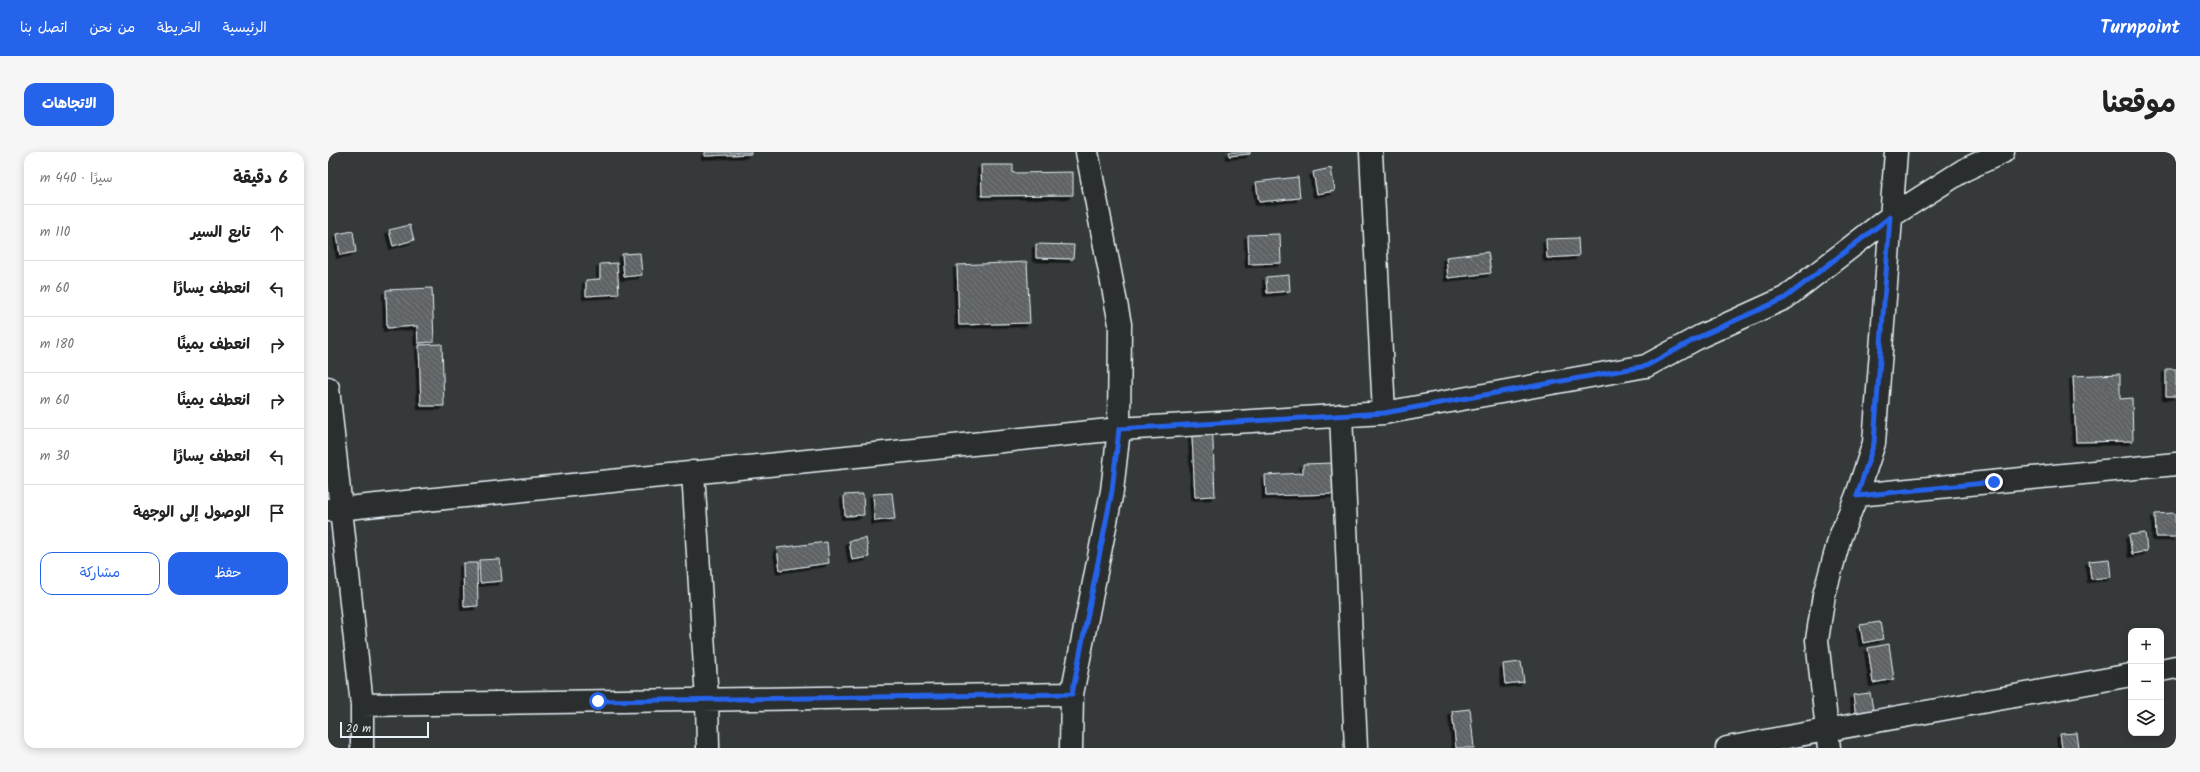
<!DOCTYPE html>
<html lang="ar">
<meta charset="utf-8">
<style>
:root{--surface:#fff;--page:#f6f6f6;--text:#222;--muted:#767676;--line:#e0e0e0;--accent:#2563eb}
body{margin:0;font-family:Kalam,"Playpen Sans Arabic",sans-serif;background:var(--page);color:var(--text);direction:rtl}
.controls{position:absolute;right:12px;bottom:12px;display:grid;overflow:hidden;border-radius:8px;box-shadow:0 2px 10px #0003}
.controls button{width:36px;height:36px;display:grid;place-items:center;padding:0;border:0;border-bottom:1px solid var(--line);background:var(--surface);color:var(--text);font:20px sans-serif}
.scale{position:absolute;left:12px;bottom:10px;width:89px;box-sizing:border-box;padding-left:4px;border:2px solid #e8f1f8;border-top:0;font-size:11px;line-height:14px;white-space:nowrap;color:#e8f1f8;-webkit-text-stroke:3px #2a2d2e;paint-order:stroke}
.stop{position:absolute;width:12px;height:12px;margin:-9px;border:3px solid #2563eb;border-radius:50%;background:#fff}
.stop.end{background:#2563eb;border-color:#fff;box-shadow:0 1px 4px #0008}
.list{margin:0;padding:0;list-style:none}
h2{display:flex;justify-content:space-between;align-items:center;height:52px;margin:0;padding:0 16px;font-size:17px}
h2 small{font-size:13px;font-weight:400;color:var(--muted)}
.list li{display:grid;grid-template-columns:26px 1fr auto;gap:12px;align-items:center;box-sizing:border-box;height:56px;padding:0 16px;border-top:1px solid var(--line)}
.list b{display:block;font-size:15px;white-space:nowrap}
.list em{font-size:13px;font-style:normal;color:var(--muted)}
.actions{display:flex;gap:8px;padding:12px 16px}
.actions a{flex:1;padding:9px 0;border:1px solid var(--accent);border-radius:12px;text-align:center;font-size:14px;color:var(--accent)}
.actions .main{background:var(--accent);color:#fff}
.icon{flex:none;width:22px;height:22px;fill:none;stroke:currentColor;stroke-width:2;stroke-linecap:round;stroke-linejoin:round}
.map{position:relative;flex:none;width:1848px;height:596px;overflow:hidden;direction:ltr;border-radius:12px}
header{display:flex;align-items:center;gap:24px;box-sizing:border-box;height:56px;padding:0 20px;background:var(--accent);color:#fff}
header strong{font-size:19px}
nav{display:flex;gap:22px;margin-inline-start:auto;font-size:14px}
.intro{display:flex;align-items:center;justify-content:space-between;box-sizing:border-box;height:96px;padding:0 24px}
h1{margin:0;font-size:28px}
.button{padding:10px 18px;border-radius:12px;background:var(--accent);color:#fff;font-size:14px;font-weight:700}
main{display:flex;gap:24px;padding:0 24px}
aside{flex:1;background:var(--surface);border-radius:12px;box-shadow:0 2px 10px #0003}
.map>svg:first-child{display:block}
.building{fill:url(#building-back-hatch);stroke:#e8f1f8;filter:url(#shadow)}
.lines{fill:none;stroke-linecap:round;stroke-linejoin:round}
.minor-casing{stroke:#e8f1f8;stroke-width:25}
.minor{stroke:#2a2d2e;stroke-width:22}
.route{stroke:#2563eb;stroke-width:5}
</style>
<header>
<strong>Turnpoint</strong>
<nav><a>الرئيسية</a><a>الخريطة</a><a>من نحن</a><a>اتصل بنا</a></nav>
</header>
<div class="intro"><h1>موقعنا</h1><a class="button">الاتجاهات</a></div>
<main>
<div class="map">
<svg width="1848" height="596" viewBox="0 0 1848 596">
<defs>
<pattern id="building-back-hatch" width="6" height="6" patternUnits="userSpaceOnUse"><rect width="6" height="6" fill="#5f6365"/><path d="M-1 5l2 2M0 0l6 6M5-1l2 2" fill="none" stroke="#767a7c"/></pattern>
<filter id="shadow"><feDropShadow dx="-3.5" dy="3.5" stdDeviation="0" flood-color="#0009"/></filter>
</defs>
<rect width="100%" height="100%" fill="#35393a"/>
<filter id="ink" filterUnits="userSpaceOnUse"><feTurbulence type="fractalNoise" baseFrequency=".025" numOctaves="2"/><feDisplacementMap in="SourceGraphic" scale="8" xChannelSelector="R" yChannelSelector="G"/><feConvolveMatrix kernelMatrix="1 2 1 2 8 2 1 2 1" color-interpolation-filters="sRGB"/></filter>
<g filter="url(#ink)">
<!-- building -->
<path class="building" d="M377,0H423V2L377,4Z
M901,0H922V2L901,4Z
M653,13H685V21L745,20V43L654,44Z
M1003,16L1007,39L989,42L985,20Z
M970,25L972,46L931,50L928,30Z
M82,73L86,88L65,94L61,78Z
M25,79L28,100L12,103L9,82Z
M952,82L953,111L921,112L920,83Z
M1250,86L1251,104L1219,106L1218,87Z
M708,92L746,93L745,107L708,106Z
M1160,100L1163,121L1120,126L1118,105Z
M312,101L314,123L296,125L294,102Z
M699,110L702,171L631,173L629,113Z
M289,111L291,142L258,144V128L272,127V112Z
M961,123L962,139L939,141L938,125Z
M104,136L106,190L90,191L89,174L59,176L58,138Z
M114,192L116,254H93L91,193Z
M1838,217H1848V244H1838Z
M1792,222V247L1804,246L1805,289L1748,290L1745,224Z
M884,264L887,344L867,345L863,265Z
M1006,311L1007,342L938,344L937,323L975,321V312Z
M564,341L567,367L547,369L545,342Z
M535,342L536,363L517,364L516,343Z
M1847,361L1848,385H1828L1827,362Z
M1817,381L1819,399L1804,402L1801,383Z
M538,386L541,405L524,408L521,389Z
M499,390L501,411L452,418L449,396Z
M172,407L174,429L152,431L151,408Z
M1781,407L1783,425L1763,427L1761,409Z
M135,411H149L150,454L136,455Z
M1552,470L1555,487L1535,491L1532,473Z
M1561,492L1566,527L1545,531L1540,496Z
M1193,510L1196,530L1177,532L1175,512Z
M1542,541L1546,562L1528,564L1525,543Z
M1142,557L1146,596H1128L1124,559Z
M1749,581L1751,596H1734L1732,582Z"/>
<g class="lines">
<!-- minor casing -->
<g class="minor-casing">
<path id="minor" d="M1043,0L1056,261
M0,236L34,553V596
M1013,263L1028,596
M365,320L379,548L380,596
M1529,343L1848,312
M0,358L791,277L1056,261L1318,214L1373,184L1457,146L1562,65L1636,18L1675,0
M1833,518L1848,515
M34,553L744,542
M743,596L744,542L784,339L791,277L792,172L759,0
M1399,596L1803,523
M1501,596L1489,488L1496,443L1512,385L1529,343L1546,291L1568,0"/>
</g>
<!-- minor -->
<use href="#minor" class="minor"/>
</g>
</g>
<g class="lines" filter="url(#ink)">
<!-- route -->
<path class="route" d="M270,549L744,542L784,339L791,277L1056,261L1318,214L1373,184L1457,146L1562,65L1546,291L1529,344L1666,330"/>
</g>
</svg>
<div class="controls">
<button>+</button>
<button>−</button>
<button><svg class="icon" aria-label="layers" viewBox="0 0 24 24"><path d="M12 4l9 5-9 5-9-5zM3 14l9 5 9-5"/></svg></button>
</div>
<div class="scale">20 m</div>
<div class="stop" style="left:270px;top:549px"></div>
<div class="stop end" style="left:1666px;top:330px"></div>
</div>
<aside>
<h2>6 دقيقة<small>سيرًا · 440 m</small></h2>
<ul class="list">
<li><svg class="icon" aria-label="ahead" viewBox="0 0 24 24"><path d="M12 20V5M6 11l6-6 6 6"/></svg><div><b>تابع السير</b></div><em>110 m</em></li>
<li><svg class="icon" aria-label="left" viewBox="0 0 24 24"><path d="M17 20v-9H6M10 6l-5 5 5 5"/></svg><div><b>انعطف يسارًا</b></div><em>60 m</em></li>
<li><svg class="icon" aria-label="right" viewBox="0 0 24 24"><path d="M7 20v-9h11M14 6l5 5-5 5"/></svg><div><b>انعطف يمينًا</b></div><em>180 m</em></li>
<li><svg class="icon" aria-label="right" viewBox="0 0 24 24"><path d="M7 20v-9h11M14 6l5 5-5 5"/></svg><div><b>انعطف يمينًا</b></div><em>60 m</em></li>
<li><svg class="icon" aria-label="left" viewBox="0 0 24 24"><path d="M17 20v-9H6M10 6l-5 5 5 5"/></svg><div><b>انعطف يسارًا</b></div><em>30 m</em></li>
<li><svg class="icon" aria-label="arrive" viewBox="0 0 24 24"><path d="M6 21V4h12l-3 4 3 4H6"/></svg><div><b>الوصول إلى الوجهة</b></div></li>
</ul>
<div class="actions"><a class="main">حفظ</a><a>مشاركة</a></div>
</aside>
</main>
